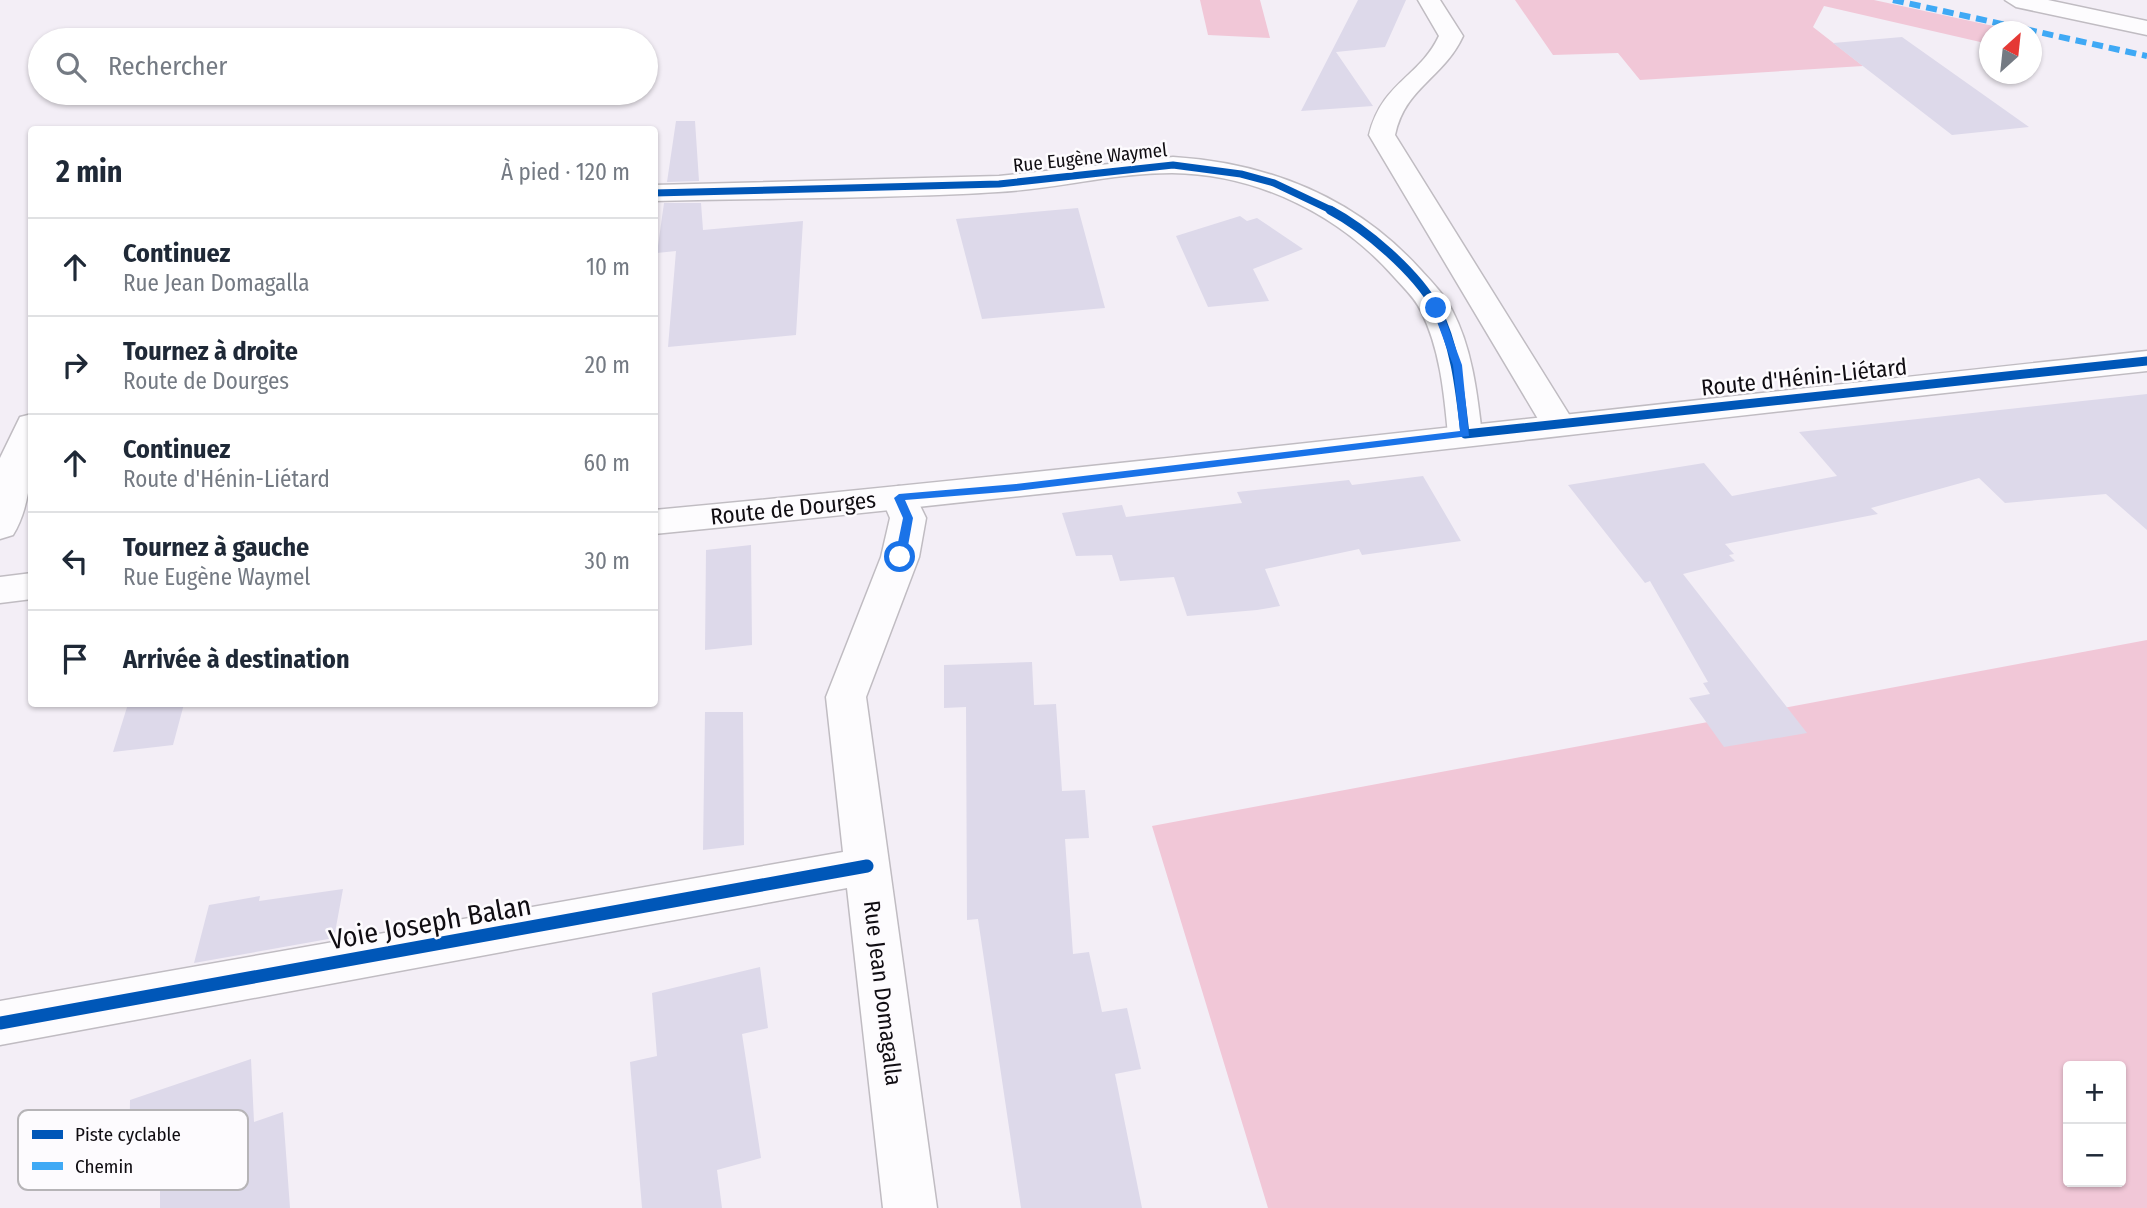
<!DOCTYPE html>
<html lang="fr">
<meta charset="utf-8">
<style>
:root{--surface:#fff;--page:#f2f2f3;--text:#1f2937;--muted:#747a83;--line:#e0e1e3}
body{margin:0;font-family:"Fira Sans Condensed",sans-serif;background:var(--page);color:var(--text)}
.controls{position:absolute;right:21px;bottom:21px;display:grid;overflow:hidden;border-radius:7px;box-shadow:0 2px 5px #0004}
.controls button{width:63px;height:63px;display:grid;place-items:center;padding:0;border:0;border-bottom:2px solid var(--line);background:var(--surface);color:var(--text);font:35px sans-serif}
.compass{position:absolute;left:1979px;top:21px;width:63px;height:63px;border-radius:50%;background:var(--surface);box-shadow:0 2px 5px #0004;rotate:27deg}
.stop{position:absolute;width:21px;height:21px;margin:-16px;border:5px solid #1a73e8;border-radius:50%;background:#fff}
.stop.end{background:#1a73e8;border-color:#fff;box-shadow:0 2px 7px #0008}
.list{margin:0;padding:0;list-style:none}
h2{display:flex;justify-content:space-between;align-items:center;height:91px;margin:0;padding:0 28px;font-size:30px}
h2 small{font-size:23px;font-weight:400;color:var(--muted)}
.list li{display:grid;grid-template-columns:46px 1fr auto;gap:21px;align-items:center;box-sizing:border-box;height:98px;padding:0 28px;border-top:2px solid var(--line)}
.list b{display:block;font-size:26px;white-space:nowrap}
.list p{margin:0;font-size:23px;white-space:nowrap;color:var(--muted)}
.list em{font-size:23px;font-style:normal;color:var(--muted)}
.icon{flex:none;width:38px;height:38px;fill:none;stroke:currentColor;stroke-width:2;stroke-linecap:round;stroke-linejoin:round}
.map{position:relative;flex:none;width:2147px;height:1208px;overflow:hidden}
.search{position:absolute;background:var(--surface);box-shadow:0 2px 5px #0004;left:28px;top:28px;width:630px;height:77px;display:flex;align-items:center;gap:18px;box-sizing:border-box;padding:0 24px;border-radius:38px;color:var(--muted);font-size:26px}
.panel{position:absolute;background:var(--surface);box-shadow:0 2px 5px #0004;left:28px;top:126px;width:630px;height:581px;border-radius:7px}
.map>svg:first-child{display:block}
.green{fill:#f1c7d7;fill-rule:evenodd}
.building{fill:#ddd9ea}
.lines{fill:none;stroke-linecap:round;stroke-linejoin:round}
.minor-casing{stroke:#c0bcc2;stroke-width:3}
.major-casing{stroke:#c0bcc2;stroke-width:3}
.highway-casing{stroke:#c0bcc2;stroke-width:3}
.minor{fill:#fdfcfe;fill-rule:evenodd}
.major{fill:#fdfcfe;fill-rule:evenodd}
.highway{fill:#fdfcfe;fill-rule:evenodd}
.quiet{stroke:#3fa9f5;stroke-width:6;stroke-dasharray:11 6;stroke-linecap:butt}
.cycleway-far2-casing{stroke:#fdfbfe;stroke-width:10}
.cycleway-far1-casing{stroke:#fdfbfe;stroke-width:12}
.cycleway-casing{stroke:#fdfbfe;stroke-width:18}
.cycleway-far2{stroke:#0057b8;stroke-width:7}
.cycleway-far1{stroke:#0057b8;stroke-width:9}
.cycleway{stroke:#0057b8;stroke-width:13}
.route{fill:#1a73e8}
.labels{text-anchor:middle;stroke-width:5;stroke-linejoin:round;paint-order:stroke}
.far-street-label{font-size:19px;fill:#100d12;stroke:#fdfbfe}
.street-label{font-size:23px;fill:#100d12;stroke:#fdfbfe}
.near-street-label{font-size:28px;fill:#100d12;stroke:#fdfbfe}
.key{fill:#fdfbfe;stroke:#b6b4b7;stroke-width:2}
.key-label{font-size:19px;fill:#100d12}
</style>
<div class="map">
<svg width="2147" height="1208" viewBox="0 0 2147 1208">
<rect width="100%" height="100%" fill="#f3eef6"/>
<!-- green -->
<path class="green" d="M1200,0H1260L1270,38L1208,35Z
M1515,0H1874L1998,27L1996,31L1990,32L1989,44L1824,6L1813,27L1863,66L1640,80L1618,53L1553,55Z
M2147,640V1208H1268L1152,826ZM2068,1066H2121V1182H2068Z"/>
<!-- building -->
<path class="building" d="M1358,0H1406L1385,47L1336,52L1373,106L1301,111Z
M1902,37L2029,127L1952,135L1833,43Z
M676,121H695L699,181L667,182Z
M664,203H701L703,230L803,221L796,335L668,347L676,251L657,253Z
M1078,208L1105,308L982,319L956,219Z
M1240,216L1247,221L1257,218L1303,249L1253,269L1269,301L1208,307L1176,236Z
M2147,394V530L2106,494L2005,503L1979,478L1871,508L1878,514L1725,544L1734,554L1729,555L1735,561L1683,574L1807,733L1724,747L1689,698L1710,694L1703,683L1708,682L1650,581L1645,583L1568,485L1704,463L1732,496L1837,476L1799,432Z
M1423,476L1461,541L1362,555L1359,549L1265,569L1280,606L1257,610L1187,616L1174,577L1120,581L1112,555L1076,556L1062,513L1122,505L1126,517L1242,503L1237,492L1349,480L1352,485Z
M751,545L752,645L705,650L706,550Z
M1032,662L1034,705L1056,704L1062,791L1085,790L1089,838L1065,839L1073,954L1089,952L1102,1012L1127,1008L1141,1069L1115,1074L1142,1208H1021L978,919L967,920L966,707L944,708V665Z
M128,704H184L173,745L113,752Z
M705,712H743L744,845L703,850Z
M343,889L334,938L194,963L209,905L260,896L259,901Z
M760,967L768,1028L742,1034L761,1158L717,1170L722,1208H642L630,1062L657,1056L652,993Z
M251,1059L254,1122L283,1112L290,1208H160V1155L129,1165L130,1100Z"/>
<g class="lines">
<!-- minor casing -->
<g class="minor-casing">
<path id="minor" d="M1418,0H1440L1463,36C1443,79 1405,87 1395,135L1575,424L1570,431L1558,434L1546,431L1541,424L1369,135C1382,82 1419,78 1439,36Z
M1173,157C1268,163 1354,197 1419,268C1431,281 1444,294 1452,310C1472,348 1477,392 1482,434L1477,441L1465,444L1453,441L1448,434C1444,392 1440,349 1421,311C1415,298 1404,288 1395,278C1339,214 1257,174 1172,173C1113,173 1056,189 998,192C884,199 769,198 654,201V185L999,176Z
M32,414C32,453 34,501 13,535L0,539V458L20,417Z
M899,486L912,489L926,518L919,557L866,697L937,1208H883L847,888L0,1045V1001L843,852L826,697L881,557L890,518L881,497L886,489Z"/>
</g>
<!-- major casing -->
<g class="major-casing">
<path id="major" d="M2147,351V371C1649,424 1153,485 654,534V510C1153,463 1649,404 2147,351Z
M32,573V599L0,603V577Z"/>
</g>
<!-- highway casing -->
<g class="highway-casing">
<path id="highway" d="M2005,0H2048L2147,21V35L2016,7Z"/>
</g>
<!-- minor -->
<use href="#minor" class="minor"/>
<!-- major -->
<use href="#major" class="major"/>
<!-- highway -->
<use href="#highway" class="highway"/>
<!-- quiet -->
<path class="quiet" d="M1893,0L2147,56"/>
<!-- cycleway-far2 casing -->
<g class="cycleway-far2-casing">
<path id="cycleway-far2" d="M654,193L999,184L1173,165L1241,174L1274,183L1333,211"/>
</g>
<!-- cycleway-far1 casing -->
<g class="cycleway-far1-casing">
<path id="cycleway-far1" d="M1330,210C1366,229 1416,272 1436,308C1456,347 1460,392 1465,434L2147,361"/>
</g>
<!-- cycleway casing -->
<g class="cycleway-casing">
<path id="cycleway" d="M0,1023L867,866"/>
</g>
<!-- cycleway-far2 -->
<use href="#cycleway-far2" class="cycleway-far2"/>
<!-- cycleway-far1 -->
<use href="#cycleway-far1" class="cycleway-far1"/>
<!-- cycleway -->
<use href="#cycleway" class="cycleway"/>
</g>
<!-- route -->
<path class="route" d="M1436,306L1441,308L1462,365L1469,436L1016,491L905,500L913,518L906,557L900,560L895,557L903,518L894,498L899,494L1016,484L1460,431L1453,365L1432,308Z"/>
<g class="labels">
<!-- far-street labels -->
<g class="far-street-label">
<text transform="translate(1090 157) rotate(-6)" y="7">Rue Eugène Waymel</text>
</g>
<!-- street labels -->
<g class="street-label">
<text transform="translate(1804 377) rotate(-6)" y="8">Route d'Hénin-Liétard</text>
<text transform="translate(793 508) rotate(-6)" y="8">Route de Dourges</text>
<text transform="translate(883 993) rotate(83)" y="8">Rue Jean Domagalla</text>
</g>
<!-- near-street labels -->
<g class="near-street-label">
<text transform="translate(430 922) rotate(-10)" y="10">Voie Joseph Balan</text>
</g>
</g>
<!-- legend -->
<rect x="18" y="1110" width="230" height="80" rx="10" class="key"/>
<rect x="32" y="1130" width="31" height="9" fill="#0057b8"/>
<rect x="32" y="1162" width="31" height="8" fill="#3fa9f5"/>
<g class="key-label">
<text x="75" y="1141">Piste cyclable</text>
<text x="75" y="1173">Chemin</text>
</g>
</svg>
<div class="controls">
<button>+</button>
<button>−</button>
</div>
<svg class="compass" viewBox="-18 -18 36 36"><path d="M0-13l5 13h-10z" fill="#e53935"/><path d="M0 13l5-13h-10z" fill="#747a83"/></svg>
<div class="stop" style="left:900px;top:557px"></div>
<div class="stop end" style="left:1436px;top:308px"></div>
<div class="search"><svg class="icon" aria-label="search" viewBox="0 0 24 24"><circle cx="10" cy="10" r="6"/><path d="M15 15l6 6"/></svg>Rechercher</div>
<section class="panel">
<h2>2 min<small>À pied · 120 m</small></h2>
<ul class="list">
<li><svg class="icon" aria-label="ahead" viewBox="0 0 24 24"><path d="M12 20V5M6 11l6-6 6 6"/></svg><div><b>Continuez</b><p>Rue Jean Domagalla</p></div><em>10 m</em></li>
<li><svg class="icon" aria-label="right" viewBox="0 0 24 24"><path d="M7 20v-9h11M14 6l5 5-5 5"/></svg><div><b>Tournez à droite</b><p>Route de Dourges</p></div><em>20 m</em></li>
<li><svg class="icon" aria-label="ahead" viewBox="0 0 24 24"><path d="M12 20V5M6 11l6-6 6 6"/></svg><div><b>Continuez</b><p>Route d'Hénin-Liétard</p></div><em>60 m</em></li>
<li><svg class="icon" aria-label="left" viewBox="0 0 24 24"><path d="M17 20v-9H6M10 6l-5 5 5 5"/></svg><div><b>Tournez à gauche</b><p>Rue Eugène Waymel</p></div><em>30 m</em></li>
<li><svg class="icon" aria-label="arrive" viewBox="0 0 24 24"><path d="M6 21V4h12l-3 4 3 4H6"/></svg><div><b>Arrivée à destination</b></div></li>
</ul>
</section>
</div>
